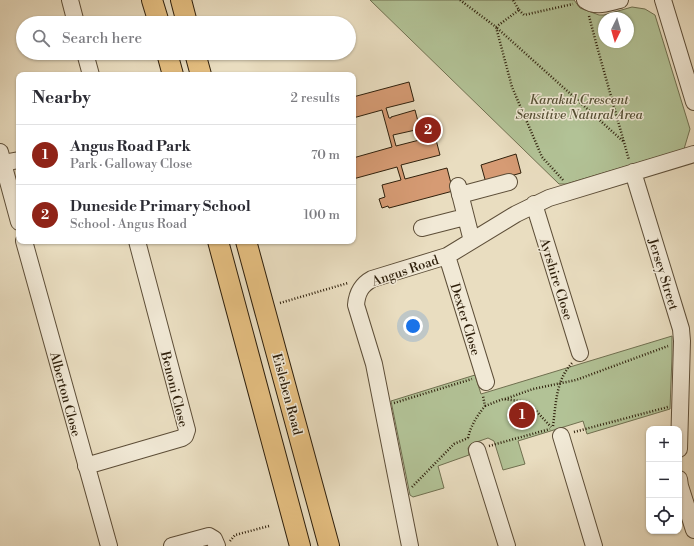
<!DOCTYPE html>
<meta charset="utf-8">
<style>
:root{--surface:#fff;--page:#f2f2f3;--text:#2b2b33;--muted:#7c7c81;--line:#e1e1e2;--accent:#8f2418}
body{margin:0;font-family:"Libre Bodoni",serif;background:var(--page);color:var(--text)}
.controls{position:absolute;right:12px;bottom:12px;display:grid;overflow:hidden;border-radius:8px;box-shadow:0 1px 3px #0004}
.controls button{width:36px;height:36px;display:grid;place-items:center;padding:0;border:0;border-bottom:1px solid var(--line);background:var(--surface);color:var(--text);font:20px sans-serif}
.compass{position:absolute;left:598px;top:12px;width:36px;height:36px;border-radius:50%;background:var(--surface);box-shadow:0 1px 3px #0004;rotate:185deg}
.you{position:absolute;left:413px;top:326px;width:14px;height:14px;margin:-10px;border:3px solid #fff;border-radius:50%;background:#1a73e8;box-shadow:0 0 0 6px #1a73e833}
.badge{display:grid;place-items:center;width:26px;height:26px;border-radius:50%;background:var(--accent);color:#fff;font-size:13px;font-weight:700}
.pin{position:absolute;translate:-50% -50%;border:2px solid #fff;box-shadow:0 1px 4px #0006}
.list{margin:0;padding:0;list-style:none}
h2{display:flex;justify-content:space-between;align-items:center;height:52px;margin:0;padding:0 16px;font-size:17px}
h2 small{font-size:13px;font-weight:400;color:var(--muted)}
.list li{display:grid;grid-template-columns:26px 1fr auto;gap:12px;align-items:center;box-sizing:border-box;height:60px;padding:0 16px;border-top:1px solid var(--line)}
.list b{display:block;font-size:15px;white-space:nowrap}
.list p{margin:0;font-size:13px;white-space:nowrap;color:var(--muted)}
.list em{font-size:13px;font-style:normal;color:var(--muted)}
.icon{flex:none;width:22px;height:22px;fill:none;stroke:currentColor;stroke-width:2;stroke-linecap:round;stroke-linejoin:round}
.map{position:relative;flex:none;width:694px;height:546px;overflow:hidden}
.search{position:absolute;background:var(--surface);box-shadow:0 1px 3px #0004;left:16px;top:16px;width:340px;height:44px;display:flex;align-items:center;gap:10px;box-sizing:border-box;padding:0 14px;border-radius:22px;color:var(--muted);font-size:15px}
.panel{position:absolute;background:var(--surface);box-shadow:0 1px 3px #0004;left:16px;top:72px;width:340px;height:172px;border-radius:8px}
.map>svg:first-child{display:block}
.green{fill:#b2c296;stroke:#707050;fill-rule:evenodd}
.building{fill:#d69b74;stroke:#2e1f0b}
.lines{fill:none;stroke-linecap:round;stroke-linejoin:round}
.minor-casing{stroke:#5d4e38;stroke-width:18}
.major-casing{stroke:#2e1f0b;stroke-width:22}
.path{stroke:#2e1f0b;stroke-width:2.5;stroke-dasharray:1 2;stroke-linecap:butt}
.minor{stroke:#f1e9d6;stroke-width:16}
.major{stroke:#e4be80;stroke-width:20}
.labels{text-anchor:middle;stroke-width:3;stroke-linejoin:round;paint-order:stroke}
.park-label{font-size:13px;font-style:italic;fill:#565035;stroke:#f1e9d6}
.street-label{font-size:13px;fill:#2e1f0b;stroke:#f1e9d6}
</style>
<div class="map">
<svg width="694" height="546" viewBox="0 0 694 546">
<rect width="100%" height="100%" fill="#e9ddc0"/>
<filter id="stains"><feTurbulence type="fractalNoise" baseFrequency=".005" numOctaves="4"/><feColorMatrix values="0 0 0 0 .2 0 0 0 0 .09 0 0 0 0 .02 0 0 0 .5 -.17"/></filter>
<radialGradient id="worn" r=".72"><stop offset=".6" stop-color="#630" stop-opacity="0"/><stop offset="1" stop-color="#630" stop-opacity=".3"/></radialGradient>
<!-- green -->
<path class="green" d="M370,0H574L580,8L599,15H604L632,7L645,9L655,15L690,129L684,149L566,184H559ZM604,18H628V42H604Z
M672,336V356L670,409L587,434L583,421L518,441L525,464L503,470L494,441L488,438L471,444L468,448L469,455L438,466L444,488L413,497L410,495L391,401L475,375L481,394Z"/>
<!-- building -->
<path class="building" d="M409,82L414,101L386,108L389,118H391V117L415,110L420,129L393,135L396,146L435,136L440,155L401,165L405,179L447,168L453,191L389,208L388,206L382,208L379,199L385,197L382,185L401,180L397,167L353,179V158L392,147L382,110L353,118V97Z
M516,154L521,173L486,183L481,165Z"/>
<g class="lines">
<!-- minor casing -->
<g class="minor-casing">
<path id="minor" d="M70,0L76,23
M585,0C596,8 607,3 620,0
M663,0L694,102
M85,53L91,75
M0,152L19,222
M3,163L19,160
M633,172L681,329L682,341L679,449
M458,186L472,241
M460,195L509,182
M534,204L580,353
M422,228L465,217
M24,241L109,546
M447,256L486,382
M561,436L594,546
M477,450L507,546
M86,466L182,438L185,436L187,430L137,241
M679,479L680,486L694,530
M172,546L209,536L214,539L217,546
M410,546L374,364L356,305C357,293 361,285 372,279L447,256L516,214L549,198L694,154"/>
</g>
<!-- major casing -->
<g class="major-casing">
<path id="major" d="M152,0L159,23
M181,0L187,23
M167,53L173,75
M195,53L201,75
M218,241L300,546
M246,241L329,546"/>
</g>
<!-- path -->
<path class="path" d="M460,0L496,27L519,10L513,0
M519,10L524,15L573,4
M589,16L598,50L629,160
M563,180L542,157L512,87L496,27L624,142
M280,303L348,283
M505,399L533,389L576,380L668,346
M394,403L472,379
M485,406L503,399L528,402L551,427
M553,426C556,403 556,380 572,363
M574,432L668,407
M468,438C471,425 477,416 485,406L483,396
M489,446L550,429
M412,487L454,444L468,438
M230,541L235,535L269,526"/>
<!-- minor -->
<use href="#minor" class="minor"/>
<!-- major -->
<use href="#major" class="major"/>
</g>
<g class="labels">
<!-- park labels -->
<g class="park-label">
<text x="579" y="104">Karakul Crescent<tspan x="579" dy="15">Sensitive Natural Area</tspan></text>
</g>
<!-- street labels -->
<g class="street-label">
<text transform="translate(405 270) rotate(-19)" y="5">Angus Road</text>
<text transform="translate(664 274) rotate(73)" y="5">Jersey Street</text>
<text transform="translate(557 279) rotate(73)" y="5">Ayrshire Close</text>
<text transform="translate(466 319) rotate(73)" y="5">Dexter Close</text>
<text transform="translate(175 389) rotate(76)" y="5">Benoni Close</text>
<text transform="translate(66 394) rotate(75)" y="5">Alberton Close</text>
<text transform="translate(288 394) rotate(75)" y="5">Eisleben Road</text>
</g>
</g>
<rect width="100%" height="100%" filter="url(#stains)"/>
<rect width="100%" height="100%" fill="url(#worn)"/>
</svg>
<div class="controls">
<button>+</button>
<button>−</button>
<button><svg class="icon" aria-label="locate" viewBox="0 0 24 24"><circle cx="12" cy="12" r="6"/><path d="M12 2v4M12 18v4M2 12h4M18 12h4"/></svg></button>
</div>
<svg class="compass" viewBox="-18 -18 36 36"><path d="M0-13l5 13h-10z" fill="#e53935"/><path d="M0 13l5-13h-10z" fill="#7c7c81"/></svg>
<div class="you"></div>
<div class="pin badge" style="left:522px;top:415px">1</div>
<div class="pin badge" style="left:428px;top:130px">2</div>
<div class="search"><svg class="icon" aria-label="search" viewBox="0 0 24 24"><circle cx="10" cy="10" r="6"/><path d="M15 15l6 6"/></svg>Search here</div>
<section class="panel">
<h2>Nearby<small>2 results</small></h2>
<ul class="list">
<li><span class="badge">1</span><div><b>Angus Road Park</b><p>Park · Galloway Close</p></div><em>70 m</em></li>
<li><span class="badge">2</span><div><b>Duneside Primary School</b><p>School · Angus Road</p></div><em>100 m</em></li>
</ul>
</section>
</div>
